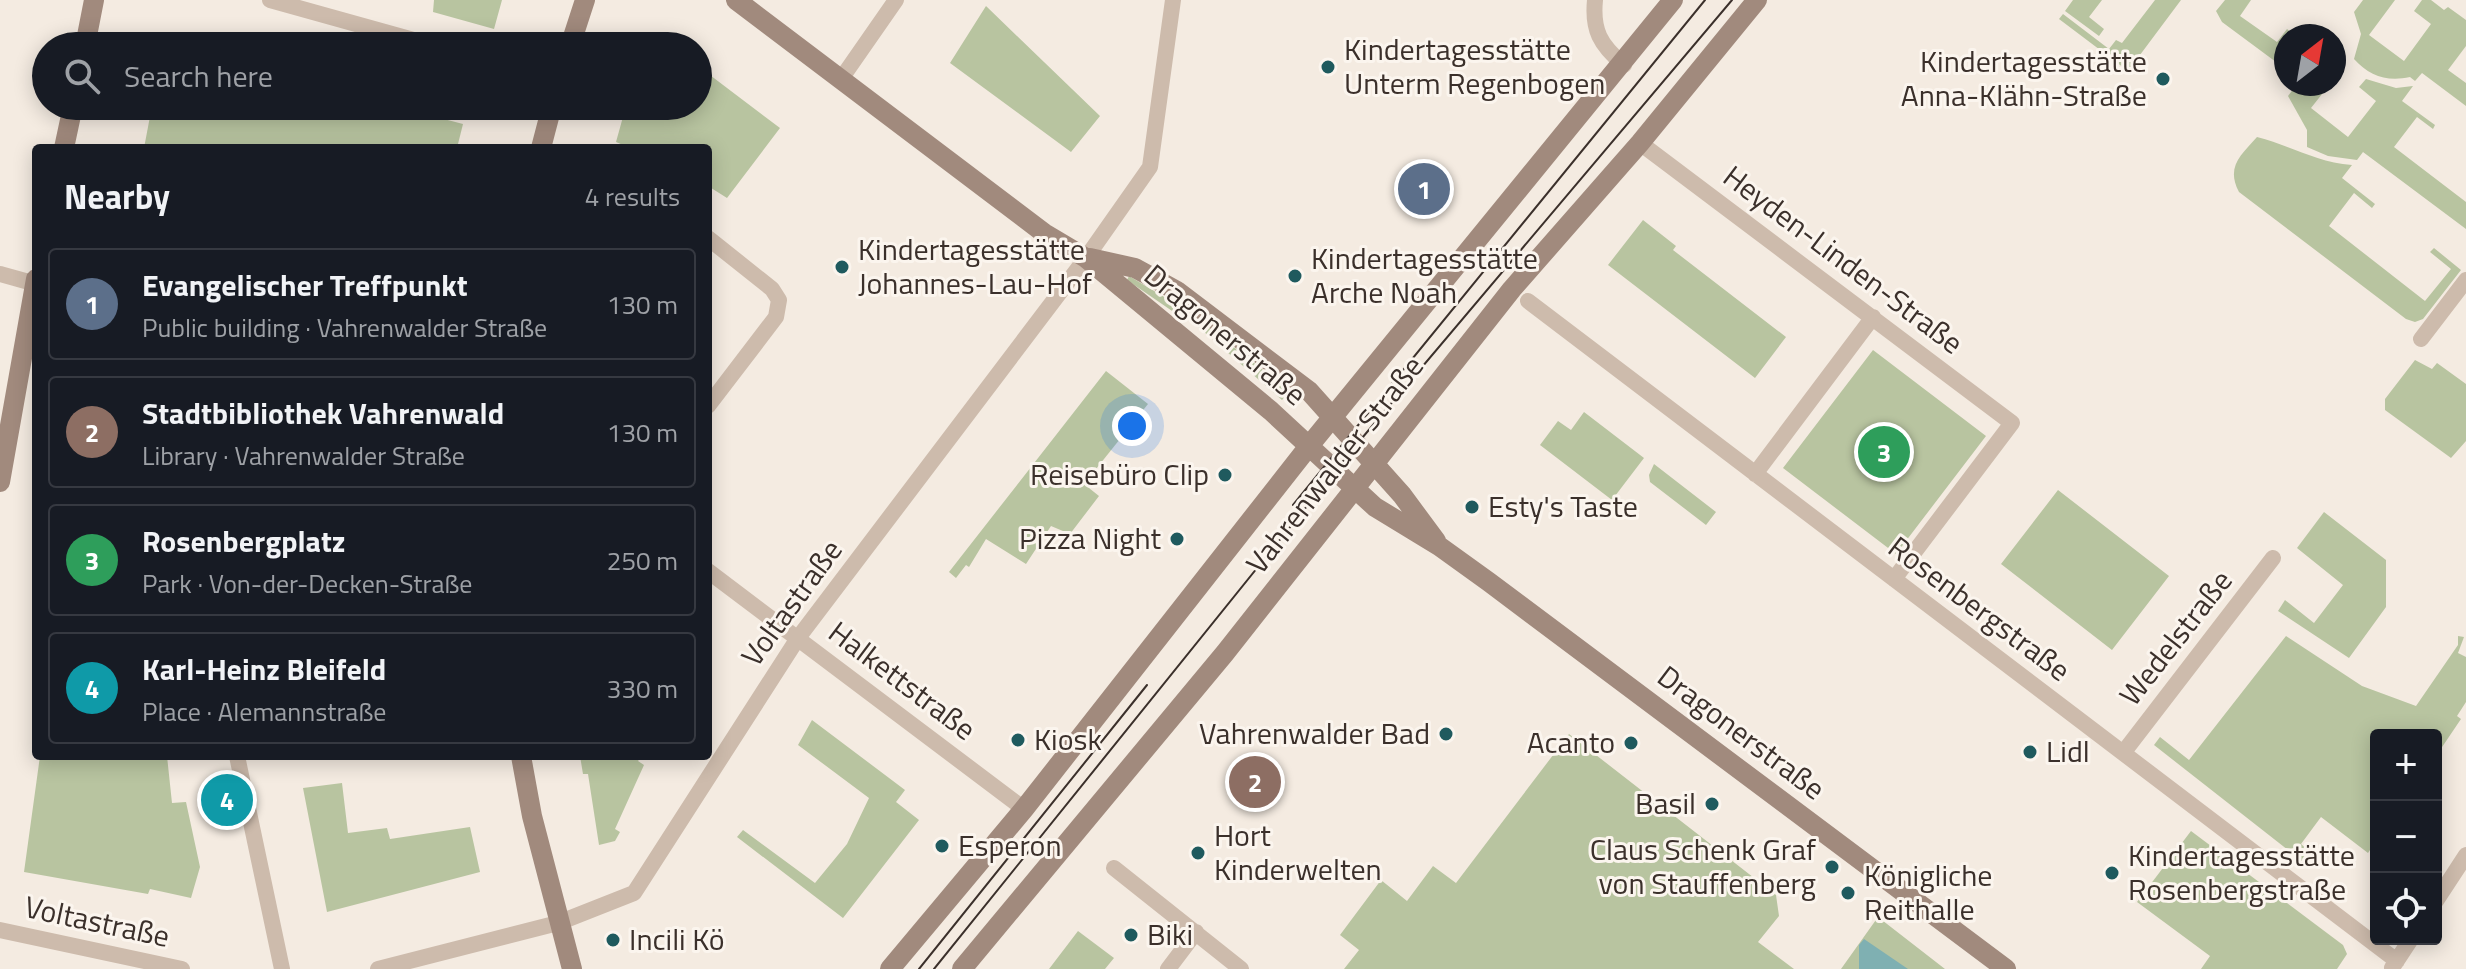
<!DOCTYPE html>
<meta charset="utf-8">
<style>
:root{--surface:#171b24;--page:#242831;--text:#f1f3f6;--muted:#9ea1a6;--line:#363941;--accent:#92aeb2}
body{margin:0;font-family:"Titillium Web",sans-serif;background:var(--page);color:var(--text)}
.controls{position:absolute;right:24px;bottom:24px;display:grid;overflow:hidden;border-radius:8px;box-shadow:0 4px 20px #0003}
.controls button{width:72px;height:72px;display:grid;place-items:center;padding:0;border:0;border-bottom:2px solid var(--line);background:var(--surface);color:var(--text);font:40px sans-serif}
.compass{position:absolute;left:2274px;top:24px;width:72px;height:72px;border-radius:50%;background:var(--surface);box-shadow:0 4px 20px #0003;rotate:31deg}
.you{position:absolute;left:1132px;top:426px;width:28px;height:28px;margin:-20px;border:6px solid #fff;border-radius:50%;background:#1a73e8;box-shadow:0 0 0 12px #1a73e833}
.badge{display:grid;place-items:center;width:52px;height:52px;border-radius:50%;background:var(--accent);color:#fff;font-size:26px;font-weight:700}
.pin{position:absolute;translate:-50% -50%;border:4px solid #fff;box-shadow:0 2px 8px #0006}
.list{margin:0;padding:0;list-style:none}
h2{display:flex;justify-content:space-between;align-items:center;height:104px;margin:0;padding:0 32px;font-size:34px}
h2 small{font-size:26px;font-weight:400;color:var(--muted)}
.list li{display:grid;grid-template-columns:52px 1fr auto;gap:24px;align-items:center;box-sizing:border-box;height:112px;margin:0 16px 16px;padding:0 16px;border:2px solid var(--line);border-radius:8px}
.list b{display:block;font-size:30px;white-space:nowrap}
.list p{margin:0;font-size:26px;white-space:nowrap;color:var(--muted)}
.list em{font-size:26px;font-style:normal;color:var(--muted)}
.icon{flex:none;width:44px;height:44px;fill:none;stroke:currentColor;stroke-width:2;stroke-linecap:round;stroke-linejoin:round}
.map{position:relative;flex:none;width:2466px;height:969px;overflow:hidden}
.search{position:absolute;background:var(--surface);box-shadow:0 4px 20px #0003;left:32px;top:32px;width:680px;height:88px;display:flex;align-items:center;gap:20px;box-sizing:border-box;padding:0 28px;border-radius:44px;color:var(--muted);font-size:30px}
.panel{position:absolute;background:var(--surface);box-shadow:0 4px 20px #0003;left:32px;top:144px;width:680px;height:616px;border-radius:8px}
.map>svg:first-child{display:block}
.green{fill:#b8c4a0}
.water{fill:#7fb0b2}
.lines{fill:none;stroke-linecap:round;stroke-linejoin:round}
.street{stroke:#cdbbac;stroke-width:16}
.secondary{stroke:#a18a7d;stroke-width:20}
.tram{stroke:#3b302b;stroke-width:2}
.poi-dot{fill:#1f5a5e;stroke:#fbf5ee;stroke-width:3}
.labels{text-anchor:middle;stroke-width:6;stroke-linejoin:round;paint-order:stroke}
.poi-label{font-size:30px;fill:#3b302b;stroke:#fbf5ee;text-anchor:start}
.street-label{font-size:30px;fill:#3b302b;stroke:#fbf5ee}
</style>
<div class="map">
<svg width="2466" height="969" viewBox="0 0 2466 969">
<rect width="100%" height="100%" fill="#f4ebe1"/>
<!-- green -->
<path class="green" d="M434,0H502L494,29L433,12Z
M2073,0H2102L2089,17L2104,29L2099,36L2065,11Z
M2155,0H2181L2128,71L2059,19L2063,14L2109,49L2116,40L2122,43Z
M2225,0H2251L2240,16L2277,42L2287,29L2296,36H2286V55L2283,53L2276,62L2222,22L2216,11Z
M2363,0H2395L2369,35L2404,61L2431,24L2414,11L2422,0H2431L2444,10L2448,7L2466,20V46L2448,70L2466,83V106L2422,73L2415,81L2410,77C2387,82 2369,76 2354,59L2361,34L2354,12Z
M986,6L1100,116L1071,152L950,63Z
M698,66L780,128L727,198L708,186V148H630L616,142L626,106H698Z
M2366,79L2396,88L2413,86L2402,101L2435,125L2433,129L2417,117L2394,147L2466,202V229L2363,152L2357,160L2328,156L2307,147V130L2288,96L2297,84H2330L2311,108L2348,137L2376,101L2359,87Z
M152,106H394L463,124L457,148H144Z
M2257,137C2292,146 2316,162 2352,165L2342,178L2375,204L2372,208L2354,193L2329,226L2425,301L2451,269L2430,252L2434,248L2461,270L2423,319L2415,322L2406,319L2239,192C2226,167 2240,156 2257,137Z
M1643,220L1676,246L1673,250L1786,337L1755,378L1608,265Z
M1129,276L1186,310L1290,391L1282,400L1187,317L1178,315L1127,280Z
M1873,350L1986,436L1896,554L1783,468Z
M2415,360L2432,369L2437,363L2466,384V441L2451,458L2385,410V399Z
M1106,371L1148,404L1084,484L1099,496L1070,534L1051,526L1026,564L986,539L969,567L966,565L956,578L949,572Z
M1584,412L1644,458L1612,500L1540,445L1558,421L1571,430Z
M1654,464L1716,512L1706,525L1650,482L1649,475Z
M2058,490L2169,576L2112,650L2001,564Z
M2324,512L2386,560V607L2349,658L2278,611L2285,600L2314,623L2343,585L2297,548Z
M2286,636L2362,686L2416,706L2458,645V636L2464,637L2458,653L2466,657V702L2457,716L2461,719L2436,756V735H2376V841L2368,853L2321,817L2301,844L2309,851L2302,861L2154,745L2160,737L2189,760Z
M812,720L905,790L896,802L919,820L843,918L737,837L743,830L815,883L847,844L869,798L798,745Z
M1569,734L1776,895L1779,916L1758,942L1794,969H1344L1359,950L1340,935L1381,880L1407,901L1433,866L1456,883Z
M40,756H167L172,803L186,802L200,867L191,898L150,889L148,894L24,872Z
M580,756H642L638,761L644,765L615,829L620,832L615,841L599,845L588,774H583Z
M342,783L348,833L387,828L390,839L470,827L480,872L327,912L303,788Z
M2191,831L2343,945L2347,954L2337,969H2201L2210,956L2137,902Z
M1878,917L1945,969H1841Z
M1078,931L1114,958L1105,969H1049Z"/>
<!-- water -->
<path class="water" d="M1864,939L1908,969H1859V945Z"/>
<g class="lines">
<!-- street -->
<path class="street" d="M270,0L435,46
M1595,0C1592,30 1600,45 1624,65
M841,79L896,0
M1640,143L2012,423L1894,579
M708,238L772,289L779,300L776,317L708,406
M0,274L36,284
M1528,301L2397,961
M2421,339L2466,280
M1755,474L1873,317
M708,571L1024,809
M2123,753L2273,558
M237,756L282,969
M1114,868L1241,969
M2436,901L2466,855
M0,930L182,969
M2392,968L2411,939
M378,969L558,923L634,893L798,638L1086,258L1150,167L1173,0
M1168,969L1196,932"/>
<!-- secondary -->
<path class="secondary" d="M736,0L1044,233L1086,258L1271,411L1375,507L1439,546L1489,582L2006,969
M85,46L94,0
M570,46L585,0
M64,148L73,106
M541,148L552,106
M1090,258L1135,268L1177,291L1309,391L1402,495L1436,541
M0,482L36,279
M521,756L532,816L572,969
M890,969L1024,809L1309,446L1673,0
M962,969L1225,653L1512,289L1640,143L1757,0"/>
<!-- tram -->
<path class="tram" d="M1293,505L1705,0
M919,969L1147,685
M934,969L1357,444L1732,0"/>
</g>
<!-- markers -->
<g class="poi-dot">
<circle cx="1328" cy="67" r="8"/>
<circle cx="2163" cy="79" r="8"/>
<circle cx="842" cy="267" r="8"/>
<circle cx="1295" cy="276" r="8"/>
<circle cx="1225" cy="475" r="8"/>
<circle cx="1472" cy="507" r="8"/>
<circle cx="1177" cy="539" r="8"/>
<circle cx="1446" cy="734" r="8"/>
<circle cx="1018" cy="740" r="8"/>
<circle cx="1631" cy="743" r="8"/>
<circle cx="2030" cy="752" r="8"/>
<circle cx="1712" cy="804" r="8"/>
<circle cx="942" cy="846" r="8"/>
<circle cx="1198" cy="853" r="8"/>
<circle cx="1832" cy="867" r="8"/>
<circle cx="2112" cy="873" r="8"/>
<circle cx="1848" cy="893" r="8"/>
<circle cx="1131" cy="935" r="8"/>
<circle cx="613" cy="940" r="8"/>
</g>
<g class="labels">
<!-- poi labels -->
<g class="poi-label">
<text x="1344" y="60">Kindertagesstätte<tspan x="1344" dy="34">Unterm Regenbogen</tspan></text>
<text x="2147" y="72" text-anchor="end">Kindertagesstätte<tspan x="2147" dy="34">Anna-Klähn-Straße</tspan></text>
<text x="858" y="260">Kindertagesstätte<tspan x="858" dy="34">Johannes-Lau-Hof</tspan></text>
<text x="1311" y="269">Kindertagesstätte<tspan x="1311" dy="34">Arche Noah</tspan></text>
<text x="1209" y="485" text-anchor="end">Reisebüro Clip</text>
<text x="1488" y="517">Esty's Taste</text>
<text x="1161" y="549" text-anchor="end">Pizza Night</text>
<text x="1430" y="744" text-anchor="end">Vahrenwalder Bad</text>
<text x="1034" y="750">Kiosk</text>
<text x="1615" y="753" text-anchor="end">Acanto</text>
<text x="2046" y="762">Lidl</text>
<text x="1696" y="814" text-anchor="end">Basil</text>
<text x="1214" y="846">Hort<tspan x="1214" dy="34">Kinderwelten</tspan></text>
<text x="958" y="856">Esperon</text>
<text x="1816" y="860" text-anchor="end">Claus Schenk Graf<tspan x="1816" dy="34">von Stauffenberg</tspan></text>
<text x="2128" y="866">Kindertagesstätte<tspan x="2128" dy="34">Rosenbergstraße</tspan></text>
<text x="1864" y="886">Königliche<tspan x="1864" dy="34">Reithalle</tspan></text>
<text x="1147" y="945">Biki</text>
<text x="629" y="950">Incili Kö</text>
</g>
<!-- street labels -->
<g class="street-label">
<text transform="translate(1843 260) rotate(37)" y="10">Heyden-Linden-Straße</text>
<text transform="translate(1225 335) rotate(40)" y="10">Dragonerstraße</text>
<text transform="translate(1335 465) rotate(-52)" y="10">Vahrenwalder Straße</text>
<text transform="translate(792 603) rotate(-54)" y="10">Voltastraße</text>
<text transform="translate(1979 609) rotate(37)" y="10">Rosenbergstraße</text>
<text transform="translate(2176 638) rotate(-52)" y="10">Wedelstraße</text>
<text transform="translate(902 681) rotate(37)" y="10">Halkettstraße</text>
<text transform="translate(1741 733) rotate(37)" y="10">Dragonerstraße</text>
<text transform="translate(97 922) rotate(12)" y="10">Voltastraße</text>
</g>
</g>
</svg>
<div class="controls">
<button>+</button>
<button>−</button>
<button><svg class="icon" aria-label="locate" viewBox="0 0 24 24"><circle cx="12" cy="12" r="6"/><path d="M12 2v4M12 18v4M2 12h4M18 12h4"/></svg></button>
</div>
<svg class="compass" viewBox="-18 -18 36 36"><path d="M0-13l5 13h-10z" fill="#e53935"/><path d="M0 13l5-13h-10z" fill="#9ea1a6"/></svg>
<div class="you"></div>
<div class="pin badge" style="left:1424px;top:189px;background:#5c6f8a">1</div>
<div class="pin badge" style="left:1255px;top:782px;background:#8d6e63">2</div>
<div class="pin badge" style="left:1884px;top:452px;background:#2e9e5b">3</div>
<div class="pin badge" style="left:227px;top:800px;background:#0f9aa8">4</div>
<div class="search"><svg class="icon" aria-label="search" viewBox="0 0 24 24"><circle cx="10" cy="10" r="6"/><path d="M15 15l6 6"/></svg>Search here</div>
<section class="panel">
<h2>Nearby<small>4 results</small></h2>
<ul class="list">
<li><span class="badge" style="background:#5c6f8a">1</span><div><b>Evangelischer Treffpunkt</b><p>Public building · Vahrenwalder Straße</p></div><em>130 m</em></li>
<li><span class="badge" style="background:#8d6e63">2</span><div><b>Stadtbibliothek Vahrenwald</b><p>Library · Vahrenwalder Straße</p></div><em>130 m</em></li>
<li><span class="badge" style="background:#2e9e5b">3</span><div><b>Rosenbergplatz</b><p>Park · Von-der-Decken-Straße</p></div><em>250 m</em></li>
<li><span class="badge" style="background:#0f9aa8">4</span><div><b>Karl-Heinz Bleifeld</b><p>Place · Alemannstraße</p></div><em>330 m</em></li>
</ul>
</section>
</div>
